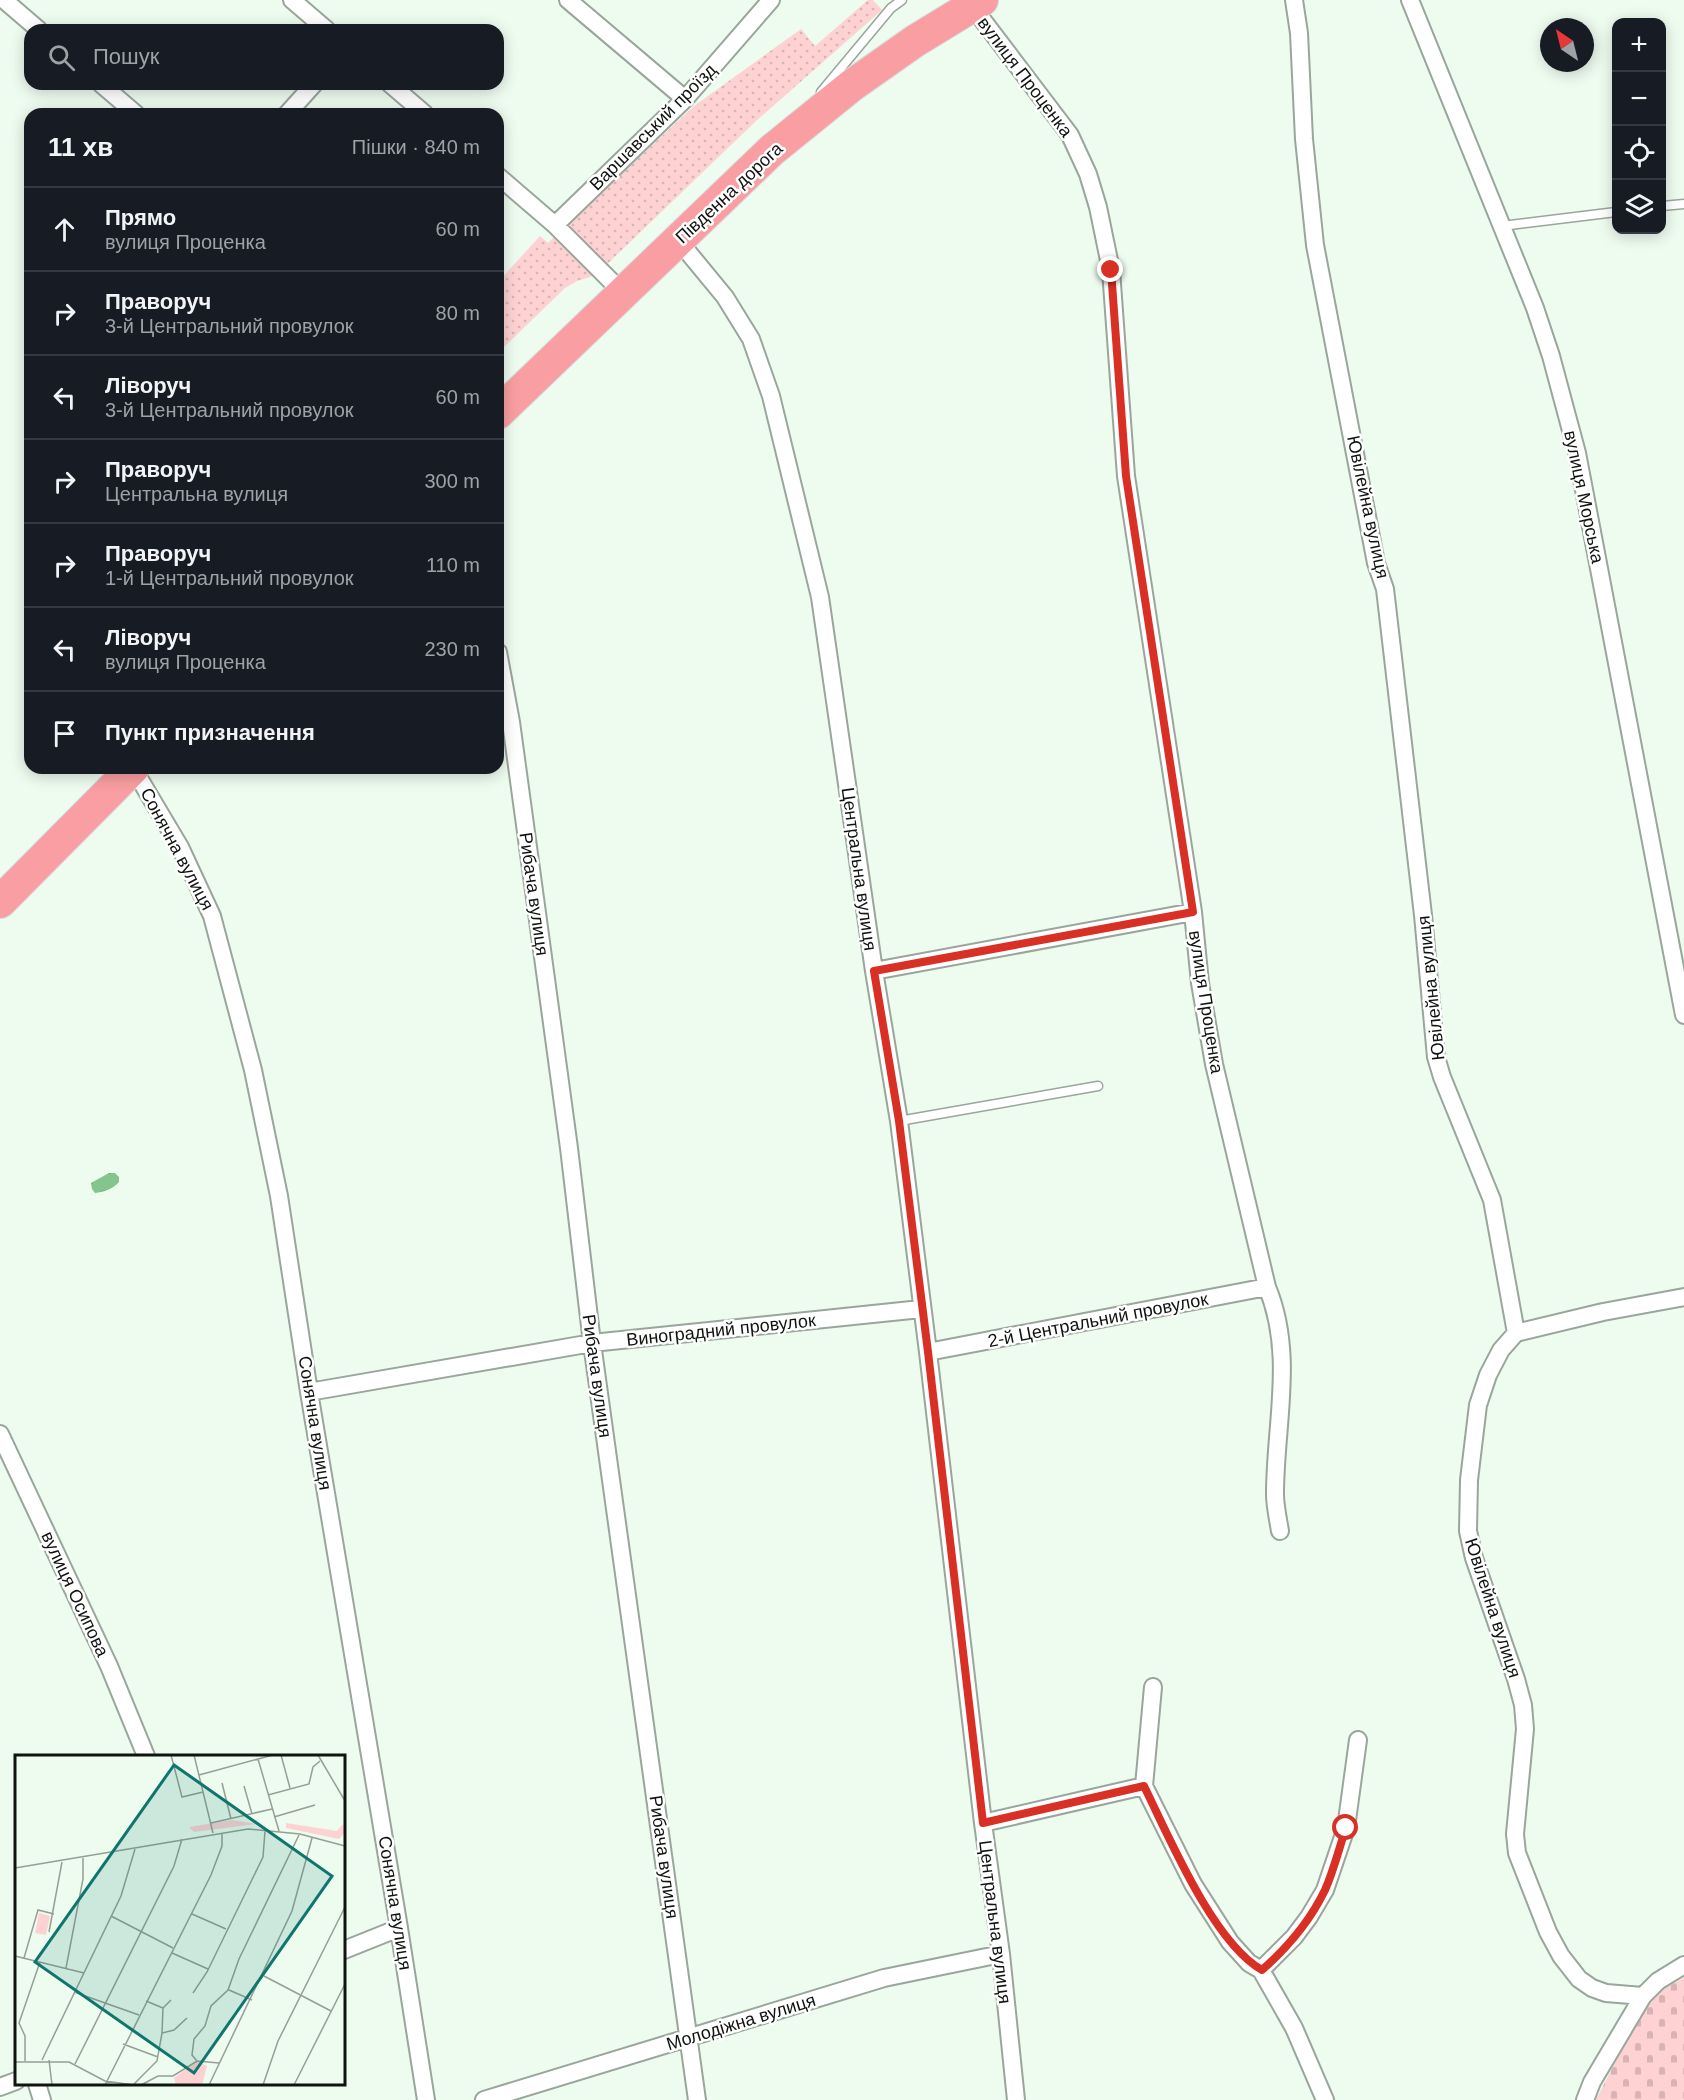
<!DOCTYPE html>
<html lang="uk">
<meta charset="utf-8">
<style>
:root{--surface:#171b24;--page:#242831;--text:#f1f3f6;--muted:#9ea1a6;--line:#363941}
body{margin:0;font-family:Arial,sans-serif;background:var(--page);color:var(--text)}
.controls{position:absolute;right:18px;top:18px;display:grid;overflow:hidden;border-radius:12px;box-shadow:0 3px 15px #0003}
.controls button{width:54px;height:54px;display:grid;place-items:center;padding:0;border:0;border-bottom:2px solid var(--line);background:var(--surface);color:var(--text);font:30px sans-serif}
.compass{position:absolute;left:1540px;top:18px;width:54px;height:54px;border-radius:50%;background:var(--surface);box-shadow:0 3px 15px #0003;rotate:325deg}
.stop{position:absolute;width:18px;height:18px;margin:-14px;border:4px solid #d93025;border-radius:50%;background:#fff}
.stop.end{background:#d93025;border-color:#fff;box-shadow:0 2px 6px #0008}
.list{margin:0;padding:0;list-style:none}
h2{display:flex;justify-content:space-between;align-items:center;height:78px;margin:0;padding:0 24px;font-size:26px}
h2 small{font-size:20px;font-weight:400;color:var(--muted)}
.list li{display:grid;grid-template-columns:39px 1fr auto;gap:18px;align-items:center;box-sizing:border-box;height:84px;padding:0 24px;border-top:2px solid var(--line)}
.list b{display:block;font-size:22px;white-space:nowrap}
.list p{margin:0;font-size:20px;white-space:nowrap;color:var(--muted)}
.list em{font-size:20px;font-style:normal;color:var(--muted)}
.icon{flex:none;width:33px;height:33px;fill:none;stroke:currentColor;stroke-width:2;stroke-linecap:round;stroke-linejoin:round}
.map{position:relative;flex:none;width:1684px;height:2100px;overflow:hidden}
.search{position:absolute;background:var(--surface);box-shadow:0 3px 15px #0003;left:24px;top:24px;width:480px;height:66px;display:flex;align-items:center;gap:15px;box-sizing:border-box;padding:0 21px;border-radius:18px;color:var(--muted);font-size:22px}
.panel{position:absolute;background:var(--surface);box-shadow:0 3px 15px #0003;left:24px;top:108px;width:480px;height:666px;border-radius:18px}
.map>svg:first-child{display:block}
.grass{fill:url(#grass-dots)}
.cemetery{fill:url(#cemetery-stones)}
.water{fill:url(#water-ripples)}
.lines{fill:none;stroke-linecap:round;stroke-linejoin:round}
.lane-casing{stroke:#99a69b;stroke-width:11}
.street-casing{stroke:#99a69b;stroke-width:20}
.highway-casing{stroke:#d9d9d9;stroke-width:34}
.lane{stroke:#fff;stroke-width:8}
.street{stroke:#fff;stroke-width:16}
.highway{stroke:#f99ea2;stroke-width:32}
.route{stroke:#d93025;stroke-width:8}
.labels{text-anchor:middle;stroke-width:5;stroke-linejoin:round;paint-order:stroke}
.street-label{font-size:18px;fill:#101410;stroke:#fff}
.inset-road{fill:none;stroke:#959f96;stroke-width:1.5}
.view{fill:#0f766e;fill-opacity:0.15;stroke:#0f766e;stroke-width:3}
.inset-edge{fill:none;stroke:#101410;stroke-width:3}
</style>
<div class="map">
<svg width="1684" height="2100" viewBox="0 0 1684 2100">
<defs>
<pattern id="grass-dots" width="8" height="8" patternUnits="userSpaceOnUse" patternTransform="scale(1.5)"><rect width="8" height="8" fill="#fed2d3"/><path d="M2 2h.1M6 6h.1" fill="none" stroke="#d9b3b4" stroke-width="1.8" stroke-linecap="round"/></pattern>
<pattern id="cemetery-stones" width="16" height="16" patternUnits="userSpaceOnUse" patternTransform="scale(1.5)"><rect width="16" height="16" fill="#fed2d3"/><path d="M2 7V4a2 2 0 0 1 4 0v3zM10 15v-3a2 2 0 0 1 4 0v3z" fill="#d9b3b4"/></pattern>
<pattern id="water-ripples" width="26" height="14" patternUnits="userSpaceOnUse" patternTransform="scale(1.5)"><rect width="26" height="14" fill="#84c48d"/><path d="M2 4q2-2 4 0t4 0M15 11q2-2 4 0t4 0" fill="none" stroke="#71a879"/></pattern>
</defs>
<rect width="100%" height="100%" fill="#eefbef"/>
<!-- grass -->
<path class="grass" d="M868,0H873L882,10L756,121L602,269L590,277L577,281L565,288L503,348L498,358V282L540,236L548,243L694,106L801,29L815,46Z"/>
<!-- cemetery -->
<path class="cemetery" d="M1684,1978V2100H1596L1648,1997Z"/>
<!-- water -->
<path class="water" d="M109,1173H115L119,1177V1182C113,1189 104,1192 95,1193L92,1189L91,1183Z"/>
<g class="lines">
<!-- lane casing -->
<g class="lane-casing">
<path id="lane" d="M821,92L891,8L902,0
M1662,206L1684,204
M1502,226L1616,212
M899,1121L1098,1086"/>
</g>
<!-- street casing -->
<g class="street-casing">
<path id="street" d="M4,0L39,30
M292,0L327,30
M568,0L685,99
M1294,0L1299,33L1304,139L1315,245L1376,563L1385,589L1423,915L1436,1057L1442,1077L1492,1200L1516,1333L1501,1350L1488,1375L1478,1405L1469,1480L1468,1531L1474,1558L1516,1679L1523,1705L1525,1729L1515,1834L1517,1853L1548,1932L1561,1956L1579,1979L1592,1988L1606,1993L1643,1996
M1410,0L1535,308L1551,356L1577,453L1684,1015
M972,6L1070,135L1088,174L1098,207L1111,270L1126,476L1193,912L1200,983L1214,1064L1267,1287C1295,1354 1275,1424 1275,1494C1275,1506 1278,1519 1280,1531
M101,84L136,114
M390,84L425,114
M287,114L314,84
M498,176L555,225L623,293
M555,225L685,99L771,0
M678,240L725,297L751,339L771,396L820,597L874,971L899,1121L928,1352L983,1823L1001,1954L1016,2100
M498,652L511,722L569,1148L592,1343L697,2100
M133,768L180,847L212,916L253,1070L279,1196L309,1392L399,1928L426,2100
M874,971L1193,912
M1516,1333L1603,1312L1684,1297
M928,1352L1267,1287
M309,1392L592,1343L921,1309
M0,1434L109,1666L146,1756
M1153,1687L1144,1786L1193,1884L1230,1942L1249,1963L1261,1970
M983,1823L1144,1786
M344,1950L399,1928
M37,2084L42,2100
M0,2087L16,2081
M484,2100L884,1978L1001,1954
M1325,2100L1294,2028L1261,1970L1294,1937L1309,1917L1325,1890L1346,1828L1358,1740
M1585,2100L1592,2082L1643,1996L1658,1981L1684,1965"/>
</g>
<!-- highway casing -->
<g class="highway-casing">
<path id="highway" d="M498,413L772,150L851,86L915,41L982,0
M0,902L133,768"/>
</g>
<!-- lane -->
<use href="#lane" class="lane"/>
<!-- street -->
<use href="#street" class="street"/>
<!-- highway -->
<use href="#highway" class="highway"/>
</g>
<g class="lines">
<!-- route -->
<path class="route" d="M1111,270L1126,476L1193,912L874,971L899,1121L928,1352L983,1823L1144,1786C1169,1837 1213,1942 1262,1970C1287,1948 1310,1921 1325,1890C1334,1870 1339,1848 1346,1828"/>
</g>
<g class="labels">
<!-- street labels -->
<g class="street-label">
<text transform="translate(1025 77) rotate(53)" y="6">вулиця Проценка</text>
<text transform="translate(653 127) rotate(-45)" y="6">Варшавський проїзд</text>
<text transform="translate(729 193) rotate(-43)" y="6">Південна дорога</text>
<text transform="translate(1584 497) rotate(78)" y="6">вулиця Морська</text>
<text transform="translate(1368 507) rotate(78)" y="6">Ювілейна вулиця</text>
<text transform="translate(177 849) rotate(62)" y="6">Сонячна вулиця</text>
<text transform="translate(859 869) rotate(82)" y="6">Центральна вулиця</text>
<text transform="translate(534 894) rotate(82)" y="6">Рибача вулиця</text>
<text transform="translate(1431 988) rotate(-96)" y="6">Ювілейна вулиця</text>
<text transform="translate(1206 1002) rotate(81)" y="6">вулиця Проценка</text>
<text transform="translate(1098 1320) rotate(-11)" y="6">2-й Центральний провулок</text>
<text transform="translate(721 1330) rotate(-6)" y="6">Виноградний провулок</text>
<text transform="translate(597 1376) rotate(82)" y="6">Рибача вулиця</text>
<text transform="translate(315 1423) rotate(81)" y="6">Сонячна вулиця</text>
<text transform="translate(75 1594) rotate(65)" y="6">вулиця Осипова</text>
<text transform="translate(1493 1608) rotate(72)" y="6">Ювілейна вулиця</text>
<text transform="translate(664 1857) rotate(82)" y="6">Рибача вулиця</text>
<text transform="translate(395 1903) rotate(81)" y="6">Сонячна вулиця</text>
<text transform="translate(995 1922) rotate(83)" y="6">Центральна вулиця</text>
<text transform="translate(741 2022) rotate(-17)" y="6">Молодіжна вулиця</text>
</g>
</g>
<!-- overview -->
<g transform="translate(15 1755)">
<rect width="330" height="330" fill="#eefbef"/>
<path d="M217,65L241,69L179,77L174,72ZM271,68L322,76L328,69L330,77L324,84L271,73Z" fill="#fed2d3"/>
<path d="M182,306L192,311L187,330H161L159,323Z" fill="#fed2d3"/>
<path d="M24,158L35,161L31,180L20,178Z" fill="#fed2d3"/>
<path class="inset-road" d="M156,0L167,42L188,37M179,0L198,78M266,0L275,33M303,0L330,46M243,4L264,76M184,20L258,0M207,28L216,64M229,31L237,59M253,40L294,29L298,12L305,6M259,62L300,50M196,68L257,54M0,113L233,74L285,79L330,91M177,159L211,174M96,161L158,193M34,177L47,107M157,198L193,214M0,201L69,218M9,203L23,155L39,159M51,213L68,124V103M249,221L316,256M214,235L237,245M59,237L124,260M178,238L192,217L248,102L250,76M131,246L148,253M147,278L148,253L156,245M108,289L143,302M27,305L106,141L120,94M34,305L37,330M10,306V281L4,268L25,207M182,306L177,300L179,284L190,271L196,251L213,235L224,204L284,80M0,307H54L90,326L119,330M60,309L159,111L167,84M119,329L142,306L147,278L159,275L172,263M90,330L196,120L207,91V79M126,330L143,321H158L182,306L204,308M194,330L277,156L297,83M248,330L263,286L330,152M279,330L330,229"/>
<path class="view" d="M159,10L317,121L179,318L20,207Z"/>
<rect width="330" height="330" class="inset-edge"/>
</g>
</svg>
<div class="controls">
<button>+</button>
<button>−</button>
<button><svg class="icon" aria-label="locate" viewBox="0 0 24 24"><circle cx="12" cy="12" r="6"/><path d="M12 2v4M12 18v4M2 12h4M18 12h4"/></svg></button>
<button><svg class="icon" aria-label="layers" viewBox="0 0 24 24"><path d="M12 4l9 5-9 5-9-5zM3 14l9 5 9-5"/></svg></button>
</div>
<svg class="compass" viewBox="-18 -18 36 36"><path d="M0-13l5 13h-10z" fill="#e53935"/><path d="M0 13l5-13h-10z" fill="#9ea1a6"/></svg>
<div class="stop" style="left:1346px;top:1828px"></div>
<div class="stop end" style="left:1111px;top:270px"></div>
<div class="search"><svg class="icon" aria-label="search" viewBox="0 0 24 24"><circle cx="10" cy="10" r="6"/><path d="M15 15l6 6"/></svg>Пошук</div>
<section class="panel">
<h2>11 хв<small>Пішки · 840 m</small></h2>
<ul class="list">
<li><svg class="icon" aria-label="ahead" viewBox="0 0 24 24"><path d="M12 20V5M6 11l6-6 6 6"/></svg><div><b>Прямо</b><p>вулиця Проценка</p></div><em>60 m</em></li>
<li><svg class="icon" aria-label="right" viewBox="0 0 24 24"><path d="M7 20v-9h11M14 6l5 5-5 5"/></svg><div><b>Праворуч</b><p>3-й Центральний провулок</p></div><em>80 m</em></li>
<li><svg class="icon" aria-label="left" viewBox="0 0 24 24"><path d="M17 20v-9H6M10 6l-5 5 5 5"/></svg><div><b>Ліворуч</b><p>3-й Центральний провулок</p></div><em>60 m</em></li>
<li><svg class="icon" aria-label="right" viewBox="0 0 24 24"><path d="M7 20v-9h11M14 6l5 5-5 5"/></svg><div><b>Праворуч</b><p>Центральна вулиця</p></div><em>300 m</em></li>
<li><svg class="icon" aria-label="right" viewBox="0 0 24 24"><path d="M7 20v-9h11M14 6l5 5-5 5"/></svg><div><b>Праворуч</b><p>1-й Центральний провулок</p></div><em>110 m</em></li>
<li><svg class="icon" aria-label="left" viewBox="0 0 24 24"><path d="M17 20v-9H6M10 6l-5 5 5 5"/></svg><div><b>Ліворуч</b><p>вулиця Проценка</p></div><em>230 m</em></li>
<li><svg class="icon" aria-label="arrive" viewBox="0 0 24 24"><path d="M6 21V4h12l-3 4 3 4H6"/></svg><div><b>Пункт призначення</b></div></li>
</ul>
</section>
</div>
